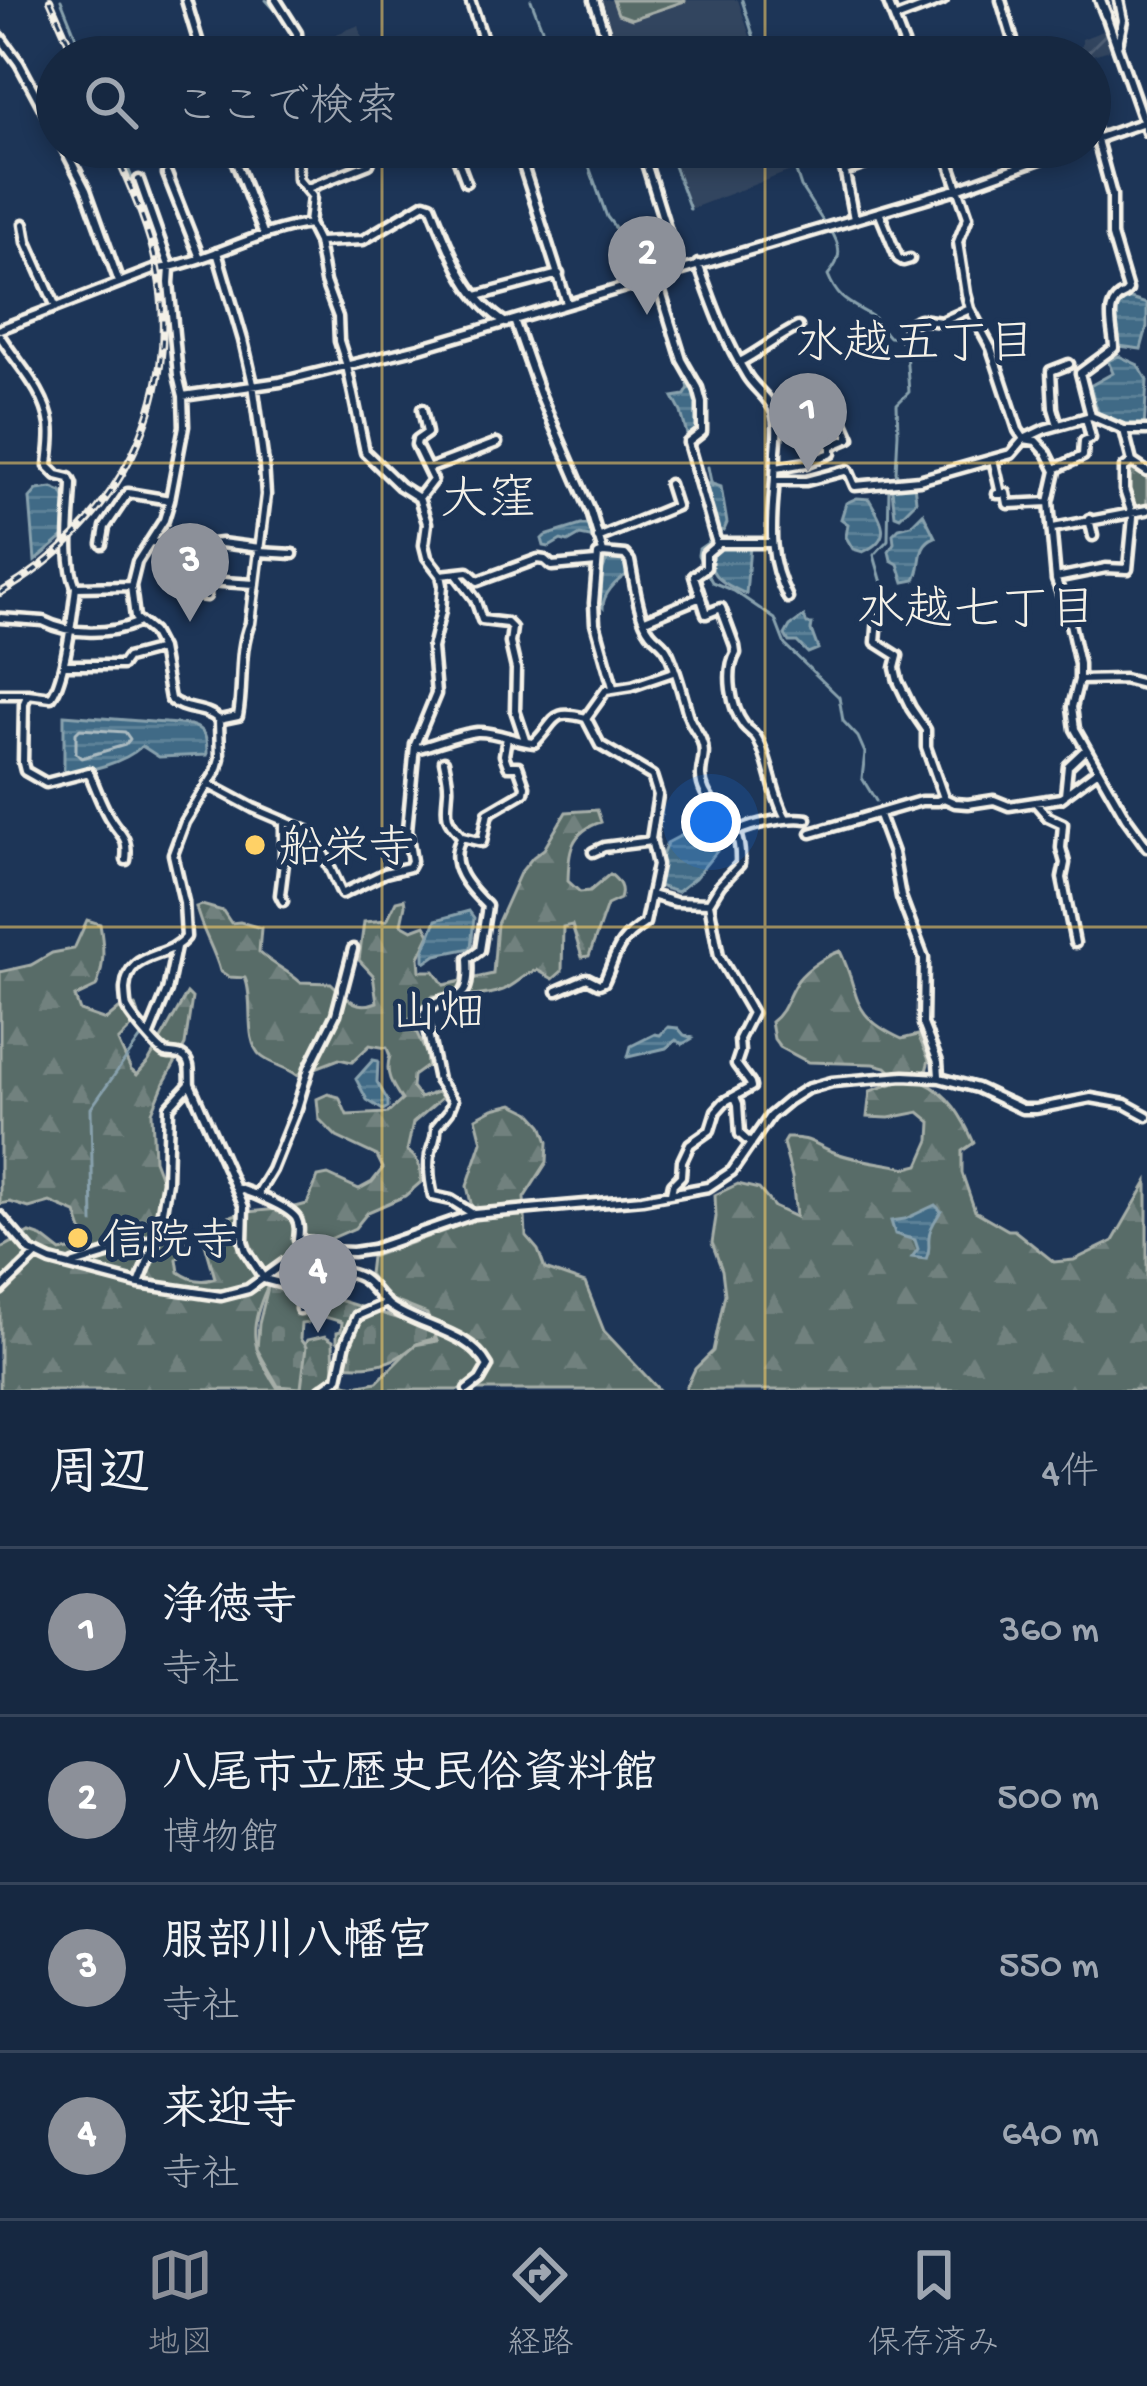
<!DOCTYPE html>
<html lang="ja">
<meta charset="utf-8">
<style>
:root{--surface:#162841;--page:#1f3048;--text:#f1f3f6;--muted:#9ea6b1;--line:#35445a;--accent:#8c9099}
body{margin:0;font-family:"Gochi Hand","Klee One",sans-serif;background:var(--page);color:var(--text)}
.you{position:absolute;left:711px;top:822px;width:42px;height:42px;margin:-30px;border:9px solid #fff;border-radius:50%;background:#1a73e8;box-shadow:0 0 0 18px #1a73e833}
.badge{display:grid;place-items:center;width:78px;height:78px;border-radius:50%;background:var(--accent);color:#fff;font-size:39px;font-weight:700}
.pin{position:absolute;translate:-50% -99px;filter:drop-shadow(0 3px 6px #0008)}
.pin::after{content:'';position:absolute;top:63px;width:42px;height:36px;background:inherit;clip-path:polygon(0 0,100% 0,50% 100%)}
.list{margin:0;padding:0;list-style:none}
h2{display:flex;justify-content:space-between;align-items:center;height:156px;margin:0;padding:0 48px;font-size:51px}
h2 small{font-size:39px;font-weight:400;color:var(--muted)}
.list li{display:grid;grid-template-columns:78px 1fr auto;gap:36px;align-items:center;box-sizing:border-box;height:168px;padding:0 48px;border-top:3px solid var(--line)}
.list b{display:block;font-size:45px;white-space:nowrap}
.list p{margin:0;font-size:39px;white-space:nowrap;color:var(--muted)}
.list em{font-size:39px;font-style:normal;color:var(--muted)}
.icon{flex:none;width:66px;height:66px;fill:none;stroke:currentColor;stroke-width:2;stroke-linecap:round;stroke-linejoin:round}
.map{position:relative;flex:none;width:1147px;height:1390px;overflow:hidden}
.search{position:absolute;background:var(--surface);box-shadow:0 6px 18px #0003;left:36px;right:36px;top:36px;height:132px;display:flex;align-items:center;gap:30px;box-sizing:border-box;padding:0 42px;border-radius:66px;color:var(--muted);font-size:45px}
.sheet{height:828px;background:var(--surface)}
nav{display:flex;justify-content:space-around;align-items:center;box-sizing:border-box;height:168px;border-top:3px solid var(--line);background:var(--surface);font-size:33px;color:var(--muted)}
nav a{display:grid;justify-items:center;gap:6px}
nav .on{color:var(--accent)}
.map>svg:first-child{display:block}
.built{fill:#32445e}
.industrial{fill:url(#industrial-furrows)}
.forest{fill:url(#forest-firs);stroke:#a6aea8;stroke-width:3}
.cemetery{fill:url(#cemetery-stones);stroke:#a6aea8;stroke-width:3}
.park{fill:url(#park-crowns);stroke:#a6aea8;stroke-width:3}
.garden{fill:#586c68;stroke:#a6aea8;stroke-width:3}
.water{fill:url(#water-rules);stroke:#88a1ad;stroke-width:3}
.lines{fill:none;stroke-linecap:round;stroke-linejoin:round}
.shore{stroke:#acbbc1;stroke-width:3}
.stream{stroke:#88a1ad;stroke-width:3}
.minor-casing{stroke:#f4f1e8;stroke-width:15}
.tertiary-casing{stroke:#f4f1e8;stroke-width:16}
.minor{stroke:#1d3557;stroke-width:6}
.tertiary{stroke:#1d3557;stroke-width:8}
.rail-casing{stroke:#f4f1e8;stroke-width:8}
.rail{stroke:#1d3557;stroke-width:3;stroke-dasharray:9;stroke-linecap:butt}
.grid{fill:none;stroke:#ffd166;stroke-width:3;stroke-opacity:0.55}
.poi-dot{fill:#ffd166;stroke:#1d3557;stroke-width:4.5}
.labels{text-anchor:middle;stroke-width:10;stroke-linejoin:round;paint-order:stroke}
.poi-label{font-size:45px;fill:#f4f1e8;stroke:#1d3557;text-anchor:start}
.neighbourhood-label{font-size:48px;fill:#f4f1e8;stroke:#1d3557}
</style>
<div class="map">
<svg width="1147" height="1390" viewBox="0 0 1147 1390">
<defs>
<pattern id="industrial-furrows" width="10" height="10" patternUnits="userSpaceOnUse" patternTransform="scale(3)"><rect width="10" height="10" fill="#32445e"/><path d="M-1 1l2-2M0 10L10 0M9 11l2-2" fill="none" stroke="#505f75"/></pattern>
<pattern id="forest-firs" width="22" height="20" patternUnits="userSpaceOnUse" patternTransform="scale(3)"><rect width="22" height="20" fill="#586c68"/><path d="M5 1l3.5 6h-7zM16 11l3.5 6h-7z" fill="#71817e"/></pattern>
<pattern id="cemetery-stones" width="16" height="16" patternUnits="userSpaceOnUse" patternTransform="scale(3)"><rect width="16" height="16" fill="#586c68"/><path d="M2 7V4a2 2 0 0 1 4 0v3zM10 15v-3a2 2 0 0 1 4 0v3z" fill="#71817e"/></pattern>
<pattern id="park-crowns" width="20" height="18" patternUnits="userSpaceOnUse" patternTransform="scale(3)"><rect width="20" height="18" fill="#586c68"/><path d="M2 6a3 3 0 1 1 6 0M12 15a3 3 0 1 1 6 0" fill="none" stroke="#71817e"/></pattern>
<pattern id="water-rules" width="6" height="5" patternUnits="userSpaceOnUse" patternTransform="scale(3)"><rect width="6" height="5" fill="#406b86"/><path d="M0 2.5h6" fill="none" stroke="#5c8197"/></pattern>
</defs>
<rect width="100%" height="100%" fill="#1d3557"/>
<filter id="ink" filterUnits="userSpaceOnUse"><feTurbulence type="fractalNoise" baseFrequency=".00833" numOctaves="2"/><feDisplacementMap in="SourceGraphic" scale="24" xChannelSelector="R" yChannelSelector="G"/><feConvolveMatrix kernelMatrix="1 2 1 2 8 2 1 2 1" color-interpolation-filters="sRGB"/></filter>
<g filter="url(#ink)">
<!-- built -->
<path class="built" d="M600,0H738L757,57H634L627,37L611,35Z
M359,25L366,57H336L329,37Z
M667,147H786L793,170L690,209Z"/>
<!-- industrial -->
<path class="industrial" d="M1108,29L1110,50L1086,57H1052L1082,46V39Z"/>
<!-- forest -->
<path class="forest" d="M597,810L601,822C570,832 569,851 568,881L580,892L590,891L610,874C619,881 624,888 620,899L607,905L589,956L582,957L572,925L563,927L562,971L553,979L537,970C524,974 516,985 503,990C482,998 456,996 433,996L410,1018L426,1053L427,1066L413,1076L412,1088L420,1098L437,1092L443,1097L413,1123L407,1151C420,1159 420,1168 421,1182L405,1196L368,1212L355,1228L312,1247L314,1259L336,1283L332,1289L325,1287L304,1273L267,1288C247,1331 252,1348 277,1387L288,1390H0V1249L30,1233L42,1237L61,1252L74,1249L84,1237L76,1213L50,1202L29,1208L10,1202L0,1204V972L31,965L52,953L74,949L87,920L100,924C104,947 105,965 96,987L75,997L80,1011L106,1020L119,1009L136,1006L139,1014L130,1029L118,1041L131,1070L137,1075L149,1061L187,993L192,998L185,1045L164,1083L152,1112L154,1160L162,1181L158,1198L167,1217L183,1237L187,1250L177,1259L179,1272C190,1280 203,1283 215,1278L203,1236C233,1201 268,1216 307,1204L318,1177L328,1175L359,1189L372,1182L383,1168L377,1156L337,1137L319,1119L317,1099L328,1094L339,1097L347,1115L388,1113L402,1100C392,1085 384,1073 390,1056L387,1048L370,1045L352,1062L339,1059L297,1075C286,1067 270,1064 261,1056C243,1040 255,1000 245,978L229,977L220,971C214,948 201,930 196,907L202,905L223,911L231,923L240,922L261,928L259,952C272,964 287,970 300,982L331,983C346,997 355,1011 377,1002L373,975L359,960L364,922L387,920L396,901L404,899L405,905L401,924L412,930L425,925L430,934L419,957L420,971H434L444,985L493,974L497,924L520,873L533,857L544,849L566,812Z
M840,951C862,996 847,1014 902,1039L918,1035L929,1060L923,1082C949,1093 963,1118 974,1143L962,1151V1173L975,1211L1008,1230H1014L1054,1262L1074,1260L1113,1241L1147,1182V1390H685L695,1369L713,1351L725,1294L722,1270L712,1243L716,1217L715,1195L738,1184L759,1189L774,1207L796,1217L792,1177L783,1143L786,1138C809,1137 812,1143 831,1151C854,1161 883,1162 907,1168L919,1165L930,1140L931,1122L919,1112L889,1118L867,1117L870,1091L900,1081L886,1067L874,1064L808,1062L780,1047L774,1039L771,1022C786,1011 787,995 798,980C807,968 826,956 840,951Z
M513,1104L531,1113L542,1125L548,1142L547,1162L524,1198L526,1236L538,1250L545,1269L585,1283L604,1331L659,1390H294L297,1360L307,1340L325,1336L333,1341L334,1375L346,1384L354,1386L377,1382L414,1345L437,1341L427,1314L387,1298L369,1274L371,1257L475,1220L467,1186L482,1142L476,1118L493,1109Z"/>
<!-- cemetery -->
<path class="cemetery" d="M269,1283L294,1287L305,1293L313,1288L328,1293L335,1299L439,1331L434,1339C409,1344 419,1345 400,1356C385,1366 360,1367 343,1365L347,1345L337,1341V1332L341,1331L342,1322L312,1313L308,1323L301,1324L300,1339L306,1347L301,1388L278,1386L257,1349L259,1324Z"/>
<!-- park -->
<path class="park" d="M1128,466H1138L1147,476V507L1132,508L1125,483Z"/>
<!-- garden -->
<path class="garden" d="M613,0H685V1L632,19L618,14Z"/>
<!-- water -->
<path class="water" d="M1124,297L1147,304V327L1141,349L1119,346C1116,330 1107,307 1124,297Z
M1119,356L1138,365L1147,380L1144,429H1132L1097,416L1098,412L1090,386L1113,373L1108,361Z
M691,384L697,401L698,430L688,438L681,412L673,397L685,395Z
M709,483L721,487L727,523L724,530L716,531C713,516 709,502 704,488Z
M899,483L914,484L916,501L900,517L895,515L892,490Z
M52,488L62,492L68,504L66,535L35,561L30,498L37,490Z
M857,498L869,499C882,522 894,538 863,552L853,549L846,537L848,524L841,519L846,503Z
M923,513L935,537C915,545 924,564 915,580L904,582L898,564L891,560L889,551L894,543L893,534L899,528L911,525Z
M581,525H590L595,538L580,535L568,542L561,540L549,547L544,546L542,539L545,536Z
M722,546H750L746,594C728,586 705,576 711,553Z
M608,559L623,560L628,574C615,581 603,595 603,607L598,601L602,570Z
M804,616L807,624H812L811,630L818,649L808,653L797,642H789L785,635L790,626Z
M64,715L190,725C207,730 207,739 207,755L159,757L142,746C124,763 88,772 64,773Z
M701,825L709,833L717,851L695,878L677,892L658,886L660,861L667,843Z
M469,911L474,918L471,948L436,955L426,962L424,960V951L436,920Z
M668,1027L678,1028L684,1035L693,1038L683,1044L676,1040L666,1048L628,1057L631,1046L655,1034L660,1035Z
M373,1060L378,1061L377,1082L388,1101V1107L383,1110L367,1100L356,1079Z
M935,1205L941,1211C937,1218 929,1228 929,1237C928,1247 931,1249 926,1259L912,1257L918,1249L915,1240L895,1234L891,1221L905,1219Z"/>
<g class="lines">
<!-- shore -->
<path class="shore" d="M80,729L125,732L130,739L125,745L81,758L76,753V733Z"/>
<!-- stream -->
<path class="stream" d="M61,0L84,57
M266,0L292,29L293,57
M531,0L553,57
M600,0L611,35L627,37L634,57
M742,0L760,57
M119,147L149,218L166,273
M582,147L607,217L653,277L659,296
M667,147L690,209
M788,147L801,187L824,223
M294,151L293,176L300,187
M307,193L305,220L318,252
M830,229C841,246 843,258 828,275C838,300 848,302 870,315C878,319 882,330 889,337L905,338L909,392L897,404L898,433L896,472L898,477L896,480
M683,368L689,388
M708,467L712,487
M721,531L718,536L699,549L698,555L712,582L734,591L775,619L785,645L839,697L843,721L858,737L865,753L862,778L876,801
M888,615L884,590L874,555L888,540L889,487
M93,1223L91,1108L145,1032"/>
<!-- minor casing -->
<g class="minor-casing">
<path id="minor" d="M186,0L203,57
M276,0L297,33L298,57
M470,0L489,57
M594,0L612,57
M887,0L909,57
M1001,0L1018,57
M1106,15L1147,132
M896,18L943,0
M0,37L19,63L57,134
M1118,44L1123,20L1119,0
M1090,114L1112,195V236L1128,290L1125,294C1102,303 1114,329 1114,348L1080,373L1091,416
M1090,141L1147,121
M64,147L86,190L119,282
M230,147L264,235
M453,147L466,182
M517,147L567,303
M641,147L679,270
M944,147L968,217L958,242L966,294L970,309L991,348L1018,430L1024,439L1036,441L1047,453L1056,471L1049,502L1056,580L1067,610L1079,664V680L1072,707L1075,729L1126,818L1147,847
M841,153L854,219
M456,156L484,147
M845,171L884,158
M167,174L200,258
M139,180L170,268L169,283L178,375L183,396L184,426L170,500L164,520L137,562L131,586L135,618L152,632L161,649L170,699C184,712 205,706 219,720L238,716C244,685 238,652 250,623L266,495L264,464L253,384L243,340L217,252
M308,188L369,164L373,152
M879,212L898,258L903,261L910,259
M24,224L27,242L56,307
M319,242L363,240L425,203L431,205C449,249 465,298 506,323
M698,264C713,305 724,338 747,376C755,389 770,398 775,413C779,424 777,439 776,451C776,507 761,545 788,598
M656,276L682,360L698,388L702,403V432L688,443L717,544
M477,296L559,274
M514,320L540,394L591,512L603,552
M0,329L153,270C207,263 254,231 309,224
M0,336C18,365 45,390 50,425C52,438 49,452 48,466L57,475L69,478L72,484C71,516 64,558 76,587C73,613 65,680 51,697L28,694L24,703L23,763L25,771L46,783L89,772C95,787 101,803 109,817C120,836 129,835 126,860
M905,336L913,322L920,319L941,322L970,309
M740,362C761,351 777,337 798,327
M183,396L280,382L419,348L960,188L1074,147
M775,412L828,388L850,438L831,446V453L806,463L776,468
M1058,425L1053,408L1051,371L1069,364
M1124,430L1132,462L1147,472
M993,459L1001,494
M428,469L497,443
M1055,469L1083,456L1084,441L1091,438L1086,418
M776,481H806L848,470L855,486L919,480L993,459L1011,454L1024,439L1045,429L1091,416L1124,430H1147
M997,494L1006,493L1008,504L1049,502
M419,498L433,480L416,445L417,440L427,433L422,409
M1089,519L1093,536
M1053,528L1147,510
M598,538L676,506L669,484
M151,542L188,547L221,543L260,548
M771,543H719L706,554V567L694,576L706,614L721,608L735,646L736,653C725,671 731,708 744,725C748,730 754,733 757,738C770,759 772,795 786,818
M102,544L105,527L128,493L170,500
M259,552L293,554
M183,574V593L206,596L207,581L255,584
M441,575L468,572L478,581L538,559L545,560L552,566L596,562
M457,575L475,599L482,620L507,623L512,628L510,643L516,669L515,710L525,740
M1056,578L1106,568L1128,569L1133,517L1124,490V468L1132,462
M76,587L131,586
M878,617L876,642L898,656L895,668L898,681L911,708L926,730V747L944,798L955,803L968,804L994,800L1009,806L1061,798L1065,795L1068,766L1086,749
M0,618L43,621C70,635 110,635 137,623
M645,620L701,597
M64,665H122L127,658L161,649
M1079,680L1124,679L1147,685
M613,687L595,623L594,603L598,555L603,553L625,555L630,561C634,580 638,617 650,632C656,640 663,642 668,652C677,672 682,694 688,714C690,723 697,730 701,739C710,759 694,769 705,792C721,823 742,820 740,864L720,885L709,903L719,956L752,1013L739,1039L740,1052L736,1064L750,1083L751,1087L724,1102L716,1111L710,1130L690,1144L682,1161L681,1176L673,1184L671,1193
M0,694H26
M586,718L606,690L632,686L673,672
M219,720L220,758L216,772L185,822L173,854L184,902L186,937C167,961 128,949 125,989C125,992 126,1006 127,1008C131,1017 157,1048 165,1053C170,1055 179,1053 183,1057C192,1062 189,1075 190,1084L244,1207L243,1241L246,1251L264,1279L302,1289L300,1309
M415,745L419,748C438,743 458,734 477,732C496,731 516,742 534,743C557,721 550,708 586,718L600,745L652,776L658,795L651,839L657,865L645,923C615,943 618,951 604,982L599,984L587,978L557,991
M444,761C446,771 449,782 448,791C446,816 444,818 462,837
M208,784L253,808L307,831L317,839L342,894L385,873L409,867L412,861L407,830L415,745L436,694L432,648L441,611L443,585L441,575L427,557L424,545L427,523L419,498L400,486L365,452L347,366L339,341L338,317L325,282L318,242L309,224L312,196L298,179L297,147
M1067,793L1098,770
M1036,803L1048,817L1063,824L1061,848L1065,863L1062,878L1075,943
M879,815L893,853L901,897L924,958L923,1024L938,1062L939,1076
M736,832C752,824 788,816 807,819
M811,833L921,801H937L944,798
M593,852L604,847L652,841
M651,895L675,902L709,903
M283,901L280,895L284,863V821
M149,1035L167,991L176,947
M735,1097L738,1104L740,1134L751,1144
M237,1188C252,1193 287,1206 296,1218C300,1225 299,1232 298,1240L324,1244L322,1258C336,1277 350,1269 363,1279C373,1286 380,1299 390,1306C421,1328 468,1330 488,1366L480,1380L467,1390
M257,1195L272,1170L297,1108L309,1068L336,1014L353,949
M473,1214L451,1200L433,1196C430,1184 428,1168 430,1155C432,1144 437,1140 436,1127L449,1111L453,1101L438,1080L424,1014C447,984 472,1017 468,959L480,950L487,906C470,889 445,865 462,837L482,842L488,813L524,792L525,786L518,766H508L504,755L507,737
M0,1216L30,1251L51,1261L139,1284L221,1296L248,1289L294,1256L323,1251L353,1252L373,1249L474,1214L642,1199L708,1187L732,1171L770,1116L788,1101L807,1089L832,1082L904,1076L940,1078L977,1088L1022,1109H1036L1091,1098L1125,1104L1147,1116
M74,1264L156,1239
M139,1284L158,1234L167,1182L169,1107L190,1084
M0,1290L36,1255
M321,1390L338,1378L346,1342L357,1316L387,1303"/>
</g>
<!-- tertiary casing -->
<g class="tertiary-casing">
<path id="tertiary" d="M1100,0L1106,15"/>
</g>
<!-- minor -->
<use href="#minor" class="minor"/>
<!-- tertiary -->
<use href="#tertiary" class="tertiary"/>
<!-- rail casing -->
<g class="rail-casing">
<path id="rail" d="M50,0L75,57
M0,593C115,528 184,400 157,268C149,226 130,186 113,147"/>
</g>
<!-- rail -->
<use href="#rail" class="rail"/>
</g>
</g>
<!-- grid -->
<path class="grid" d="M382,0V57M765,0V57M382,147V1390M765,147V1390M0,463H1147M0,927H1147"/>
<!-- markers -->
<g class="poi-dot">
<circle cx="255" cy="845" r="12"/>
<circle cx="78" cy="1238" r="12"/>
</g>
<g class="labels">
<!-- poi labels -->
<g class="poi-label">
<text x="279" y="861">船栄寺</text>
<text x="102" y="1254">信院寺</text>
</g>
<!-- neighbourhood labels -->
<g class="neighbourhood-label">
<text x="916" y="357">水越五丁目</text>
<text x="488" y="513">大窪</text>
<text x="977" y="623">水越七丁目</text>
<text x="438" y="1027">山畑</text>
</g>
</g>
</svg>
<div class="you"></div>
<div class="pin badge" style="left:808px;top:472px">1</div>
<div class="pin badge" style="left:647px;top:315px">2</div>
<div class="pin badge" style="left:190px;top:622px">3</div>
<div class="pin badge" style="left:318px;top:1333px">4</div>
<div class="search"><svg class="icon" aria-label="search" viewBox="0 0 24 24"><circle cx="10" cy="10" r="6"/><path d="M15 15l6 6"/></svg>ここで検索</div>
</div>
<section class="sheet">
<h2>周辺<small>4件</small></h2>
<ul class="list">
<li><span class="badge">1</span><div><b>浄徳寺</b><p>寺社</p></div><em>360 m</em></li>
<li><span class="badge">2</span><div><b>八尾市立歴史民俗資料館</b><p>博物館</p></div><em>500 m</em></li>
<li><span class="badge">3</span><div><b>服部川八幡宮</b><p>寺社</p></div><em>550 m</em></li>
<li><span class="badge">4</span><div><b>来迎寺</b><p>寺社</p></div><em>640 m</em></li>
</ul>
</section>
<nav>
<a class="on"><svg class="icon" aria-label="map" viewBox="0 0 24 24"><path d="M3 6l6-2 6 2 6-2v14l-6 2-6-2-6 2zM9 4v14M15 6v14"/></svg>地図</a>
<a><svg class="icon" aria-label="directions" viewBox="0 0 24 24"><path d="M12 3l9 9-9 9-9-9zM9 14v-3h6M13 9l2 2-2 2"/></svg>経路</a>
<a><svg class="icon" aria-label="saved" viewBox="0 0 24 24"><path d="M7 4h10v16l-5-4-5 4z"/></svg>保存済み</a>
</nav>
